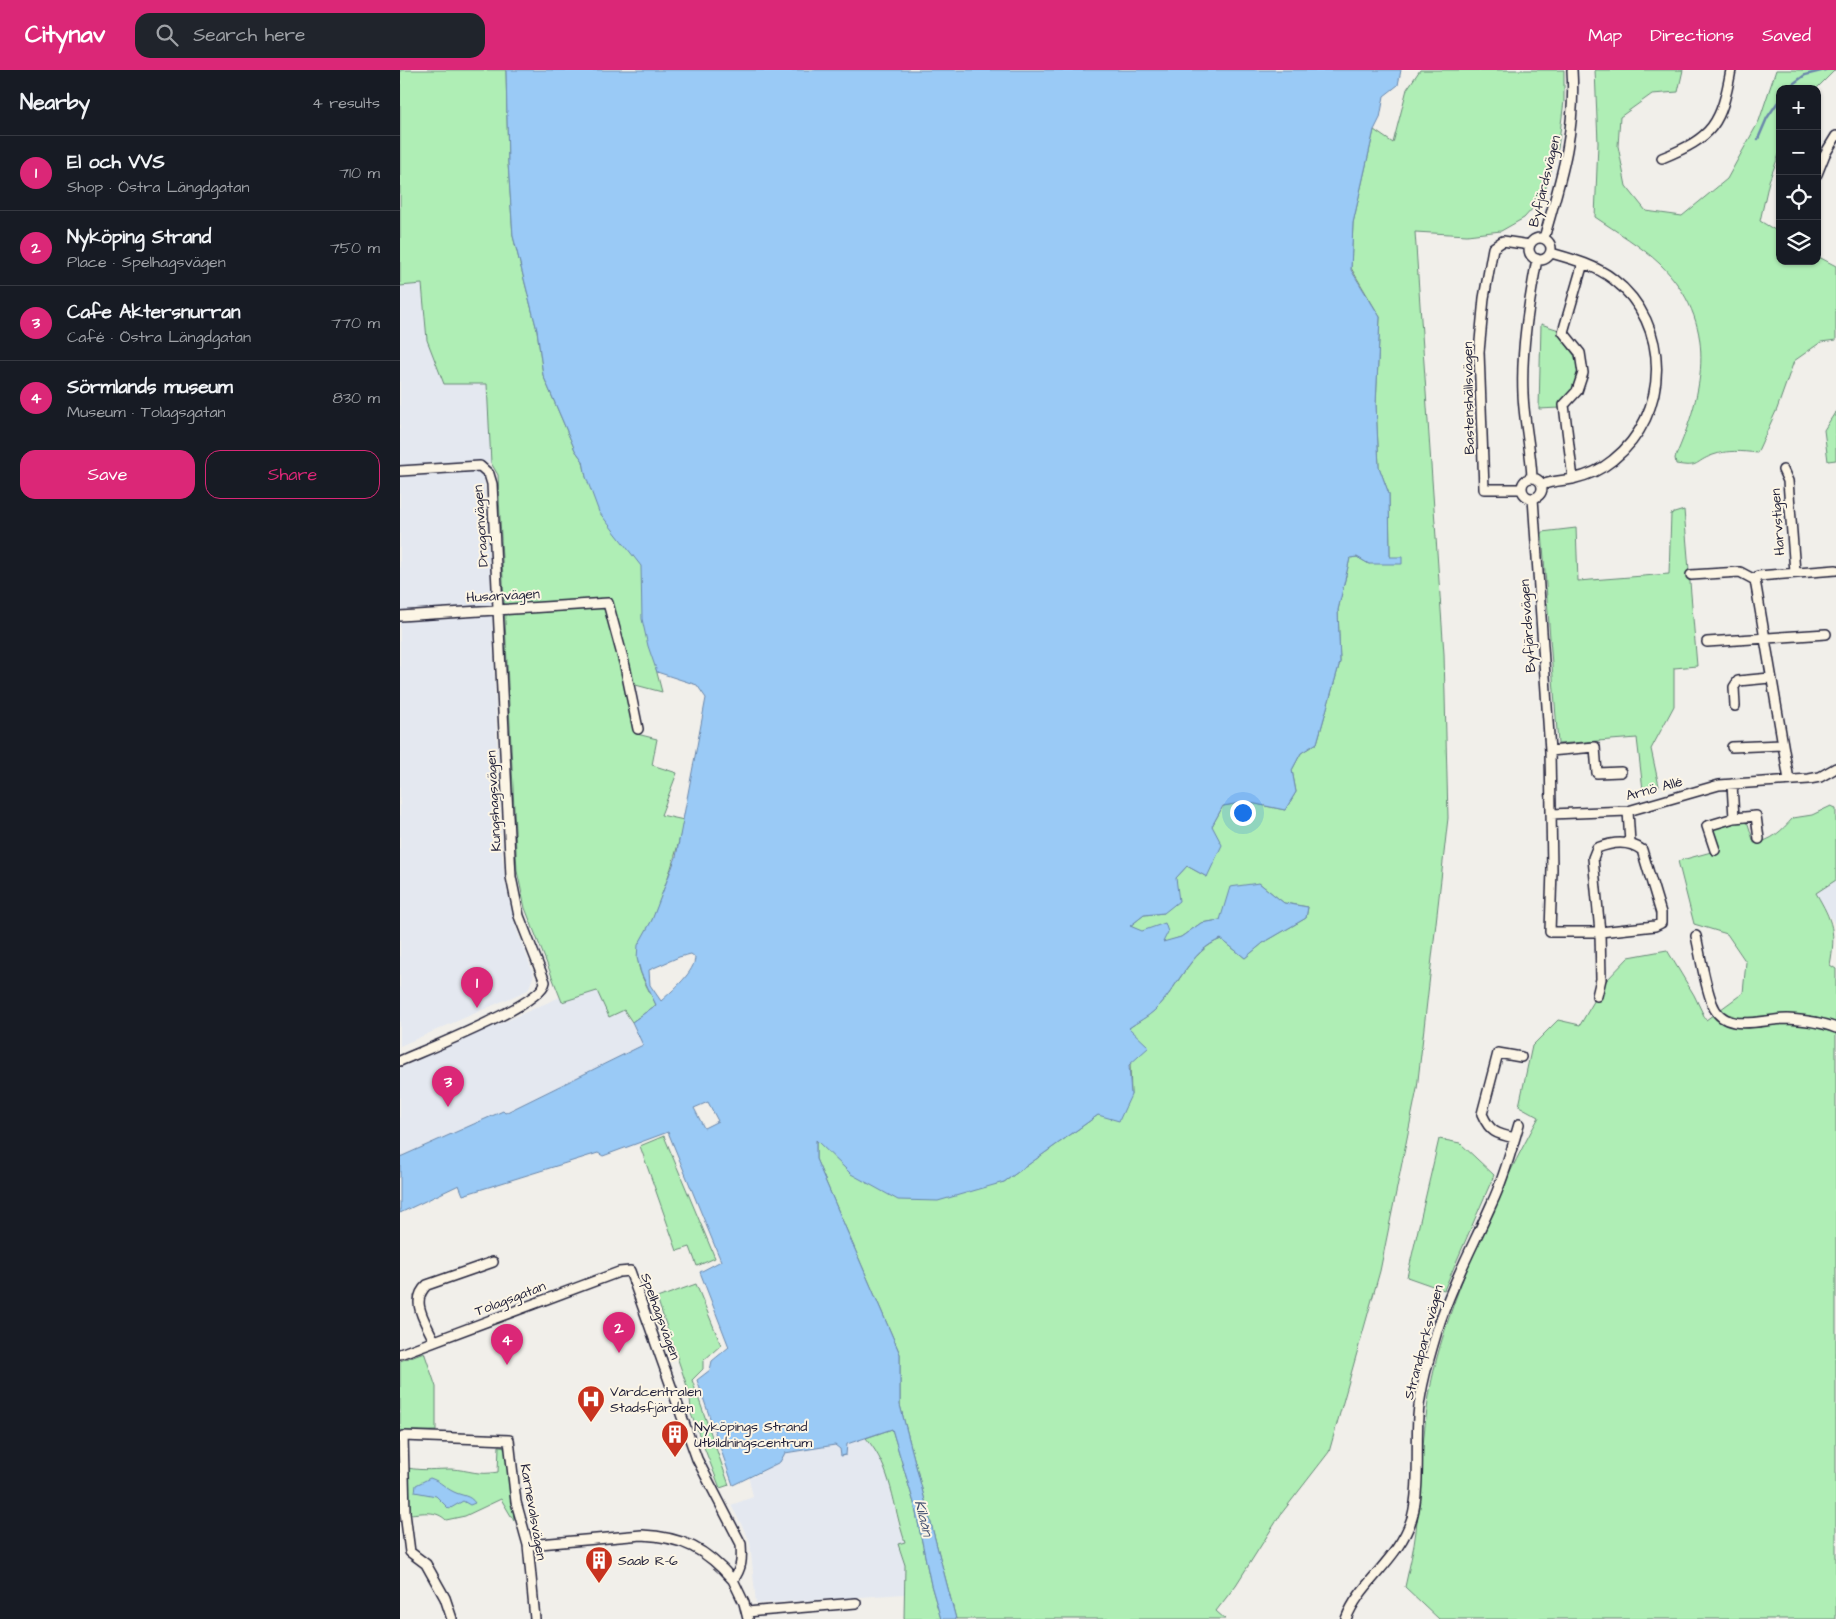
<!DOCTYPE html>
<meta charset="utf-8">
<style>
:root{--surface:#171b24;--page:#20242c;--text:#f1f3f6;--muted:#9ea1a6;--line:#363941;--accent:#db2777}
body{margin:0;font-family:"Architects Daughter",sans-serif;background:var(--page);color:var(--text)}
.controls{position:absolute;right:15px;top:15px;display:grid;overflow:hidden;border-radius:10px;box-shadow:0 1px 4px #0004}
.controls button{width:45px;height:45px;display:grid;place-items:center;padding:0;border:0;border-bottom:1px solid var(--line);background:var(--surface);color:var(--text);font:25px sans-serif}
.you{position:absolute;left:842px;top:742px;width:18px;height:18px;margin:-12px;border:4px solid #fff;border-radius:50%;background:#1a73e8;box-shadow:0 0 0 8px #1a73e833}
.badge{display:grid;place-items:center;width:32px;height:32px;border-radius:50%;background:var(--accent);color:#fff;font-size:16px;font-weight:700}
.pin{position:absolute;translate:-50% -41px;filter:drop-shadow(0 1px 2px #0008)}
.pin::after{content:'';position:absolute;top:26px;width:18px;height:15px;background:inherit;clip-path:polygon(0 0,100% 0,50% 100%)}
.list{margin:0;padding:0;list-style:none}
h2{display:flex;justify-content:space-between;align-items:center;height:65px;margin:0;padding:0 20px;font-size:21px}
h2 small{font-size:16px;font-weight:400;color:var(--muted)}
.list li{display:grid;grid-template-columns:32px 1fr auto;gap:15px;align-items:center;box-sizing:border-box;height:75px;padding:0 20px;border-top:1px solid var(--line)}
.list b{display:block;font-size:19px;white-space:nowrap}
.list p{margin:0;font-size:16px;white-space:nowrap;color:var(--muted)}
.list em{font-size:16px;font-style:normal;color:var(--muted)}
.actions{display:flex;gap:10px;padding:15px 20px}
.actions a{flex:1;padding:11px 0;border:1px solid var(--accent);border-radius:15px;text-align:center;font-size:18px;color:var(--accent)}
.actions .main{background:var(--accent);color:#fff}
.icon{flex:none;width:28px;height:28px;fill:none;stroke:currentColor;stroke-width:2;stroke-linecap:round;stroke-linejoin:round}
.map{position:relative;flex:none;width:1436px;height:1549px;overflow:hidden}
header{display:flex;align-items:center;gap:30px;box-sizing:border-box;height:70px;padding:0 25px;background:var(--accent);color:#fff}
header strong{font-size:24px}
nav{display:flex;gap:28px;margin-inline-start:auto;font-size:18px}
.search{width:350px;height:45px;background:var(--page);display:flex;align-items:center;gap:12px;box-sizing:border-box;padding:0 18px;border-radius:15px;color:var(--muted);font-size:19px}
main{display:flex}
aside{flex:1;background:var(--surface)}
.map>svg:first-child{display:block}
.built{fill:#e4e8f0}
.green{fill:#afeeb5;stroke:#688878}
.water{fill:#9acaf6;stroke:#6a87ab;fill-rule:evenodd}
.lines{fill:none;stroke-linecap:round;stroke-linejoin:round}
.stream{stroke:#6a87ab;stroke-width:2.5}
.street-casing{stroke:#22223b;stroke-width:12}
.street{stroke:#fcf5e5;stroke-width:9}
.labels{text-anchor:middle;stroke-width:4;stroke-linejoin:round;paint-order:stroke}
.street-label{font-size:14px;fill:#22223b;stroke:#fcf5e5}
.poi-label{font-size:14px;fill:#22223b;stroke:#fcf5e5;text-anchor:start}
.water-label{font-size:15px;font-style:italic;fill:#465473;stroke:#fcf5e5}
</style>
<header>
<strong>Citynav</strong>
<div class="search"><svg class="icon" aria-label="search" viewBox="0 0 24 24"><circle cx="10" cy="10" r="6"/><path d="M15 15l6 6"/></svg>Search here</div>
<nav><a>Map</a><a>Directions</a><a>Saved</a></nav>
</header>
<main>
<aside>
<h2>Nearby<small>4 results</small></h2>
<ul class="list">
<li><span class="badge">1</span><div><b>El och VVS</b><p>Shop · Östra Längdgatan</p></div><em>710 m</em></li>
<li><span class="badge">2</span><div><b>Nyköping Strand</b><p>Place · Spelhagsvägen</p></div><em>750 m</em></li>
<li><span class="badge">3</span><div><b>Cafe Aktersnurran</b><p>Café · Östra Längdgatan</p></div><em>770 m</em></li>
<li><span class="badge">4</span><div><b>Sörmlands museum</b><p>Museum · Tolagsgatan</p></div><em>830 m</em></li>
</ul>
<div class="actions"><a class="main">Save</a><a>Share</a></div>
</aside>
<div class="map">
<svg width="1436" height="1549" viewBox="0 0 1436 1549">
<rect width="100%" height="100%" fill="#f1efea"/>
<filter id="ink" filterUnits="userSpaceOnUse"><feTurbulence type="fractalNoise" baseFrequency=".02" numOctaves="2"/><feDisplacementMap in="SourceGraphic" scale="10" xChannelSelector="R" yChannelSelector="G"/><feConvolveMatrix kernelMatrix="1 2 1 2 8 2 1 2 1" color-interpolation-filters="sRGB"/></filter>
<g filter="url(#ink)">
<!-- built -->
<path class="built" d="M22,214L27,270L87,313L91,393L83,392L91,518L101,776L106,816L116,858L134,905L128,920L0,976V216Z
M1436,810V857L1416,823Z
M197,921L224,940L244,975L104,1043L103,1041L0,1087V998L160,927L162,932Z
M466,1368L475,1379L487,1401L498,1452L505,1473L498,1475L505,1495L504,1524L356,1534L350,1471L331,1435L353,1427L349,1408L359,1404L384,1383L435,1375L446,1385L447,1374Z"/>
<!-- green -->
<path class="green" d="M0,0H106L108,93L113,166L137,260L143,305L175,380L183,391L186,407L246,493L256,599L262,622L228,613L237,664L257,669L252,695L277,703L261,745L284,750C277,783 266,814 254,846C248,860 237,872 238,889C238,904 250,921 256,935L232,952L224,940L209,947L197,921L162,932L125,838L117,801L98,405L91,393L87,314H44L27,270L22,214L0,216Z
M1020,0H1164V31L1158,78L1143,127L1124,148L1101,161L1067,165L1015,162L1044,584L1048,748L1017,1019L980,1201L929,1382L881,1444L836,1515L816,1541L825,1549H556L500,1335V1284L416,1089V1069L451,1104L604,1112L698,1045L731,1025L729,958C737,952 747,947 755,940C778,918 790,881 821,869L845,888L863,873L906,848L908,837L884,833L859,813L820,850L801,853L781,867L763,873L730,856L744,845L764,843L776,808L787,796L807,807L812,756L823,736L846,732L885,740L896,722L892,700L901,683L917,673L940,592L938,540L950,488L957,487L969,494L990,487L989,424L979,397L976,335L980,247L951,198L953,153L974,60L993,73L1007,19Z
M1195,0H1283L1278,22L1252,24L1220,47L1218,76L1226,116L1246,141L1282,146L1327,109L1359,51L1376,0H1435L1416,19H1380V82L1369,111L1360,151L1380,163V191H1417V186L1436,196V270L1421,272L1394,291L1377,339L1357,383C1342,381 1327,380 1313,385C1293,392 1301,398 1276,394L1275,388C1305,319 1319,253 1260,194C1241,176 1217,162 1195,147L1198,73Z
M1141,254L1159,260C1166,284 1188,286 1175,316C1171,324 1162,330 1159,338L1139,339Z
M1436,341V390L1428,391L1424,360Z
M1284,440L1297,596L1274,598V636L1251,679L1259,716L1243,720L1237,668L1158,674L1142,462L1176,458L1178,511L1269,504L1271,444Z
M1431,736L1436,738V810L1416,823C1433,852 1436,862 1430,895L1436,899V1549H1039L1005,1517C1009,1498 1014,1479 1016,1461C1022,1404 1022,1347 1036,1291C1057,1211 1099,1119 1139,1047L1119,1036L1132,976L1158,950L1180,955L1206,911L1229,887L1267,880L1294,925L1306,950L1343,923L1346,892L1327,864L1294,854L1278,791L1315,781L1310,763L1315,756L1341,750L1348,754L1354,773C1372,771 1381,761 1393,748L1412,745Z
M264,1066L315,1188L297,1196L290,1177L277,1181L240,1076Z
M1039,1069L1060,1073L1094,1105L1044,1220L1007,1207Z
M296,1214L321,1275L303,1291V1299L292,1310L329,1415L320,1418L291,1344L290,1325L257,1228Z
M24,1282L36,1317V1361H0V1291Z
M492,1359L514,1433L531,1515L541,1549H504L505,1495L498,1474L505,1472C492,1434 493,1400 466,1368Z
M99,1376L107,1377L114,1451L101,1429L65,1446L46,1450C36,1440 23,1443 10,1444L8,1398C23,1401 36,1399 51,1399C70,1400 78,1406 98,1402Z"/>
<!-- water -->
<path class="water" d="M106,0H1001L998,15L984,26L980,48L974,60L953,153L951,200L980,247L976,335L979,397L989,424L990,487H1002V494H969L957,487L950,488L938,540L940,592L917,673L901,683L892,700L896,722L885,740L846,732L823,736L812,756L822,775L807,807L787,796L776,808L779,831L764,843L744,845L730,856L742,861L765,853L768,862L763,872L781,867L801,853L820,850L830,817L859,813L884,833L908,837L906,848L863,873L845,888L821,869C790,880 778,918 755,940C748,947 737,952 729,958L749,977L729,995L731,1025L719,1051L698,1045L604,1112L538,1131L498,1130L451,1104L416,1070V1089L500,1284V1335L556,1549H541L531,1515L514,1433L492,1359L447,1374L446,1385L441,1386L440,1379L435,1375L385,1383L380,1392L333,1415L297,1310L310,1300L312,1291L329,1277L300,1202L321,1191L268,1062L203,1086L198,1083L63,1125L59,1115L0,1143V1087L103,1041L105,1043L243,975L232,952L256,935L241,903L237,888L238,875L252,850L276,787L306,628L297,615L257,602L248,576L242,549L241,496L199,442L186,407L183,391L175,380L143,305L137,260L113,166L108,93ZM291,884L295,887C295,902 272,921 261,931L250,915L249,900L279,887ZM308,1032L318,1051L304,1058L294,1038Z
M30,1408C42,1412 45,1418 54,1422C62,1426 70,1425 75,1433L70,1435L63,1431L49,1439L36,1426L15,1422L16,1415Z"/>
<g class="lines">
<!-- stream -->
<path class="stream" d="M1386,19L1405,5L1425,0
M1358,69L1367,48L1380,29"/>
<!-- street casing -->
<g class="street-casing">
<path id="street" d="M1262,88C1314,67 1321,54 1331,0
M1417,104L1425,84L1436,66
M1129 179a11 11 0 1 1 22 0a11 11 0 1 1-22 0Z
M1144,168C1161,109 1176,63 1172,0
M1383,400L1388,411L1395,502
M0,401L80,396L89,404L92,414L111,807L119,846L145,912C142,935 24,980 0,991
M1122 418a10 10 0 1 1 20 0a10 10 0 1 1-20 0Z
M1132,408C1131,380 1124,352 1123,324C1121,278 1129,234 1137,189
M1173,409L1164,335L1177,321L1183,303L1180,283L1163,262L1183,193
M1142,415C1151,411 1162,411 1172,409C1186,406 1201,400 1213,390C1270,345 1272,254 1213,209C1195,195 1172,189 1151,183
M1122,419H1084L1079,282L1084,228L1093,178L1103,171L1130,175
M1133,428L1150,681L1152,799L1150,862H1200L1193,788L1197,778C1213,772 1228,770 1242,780L1261,843V853L1255,856L1200,862L1201,909L1197,926
M1291,505L1340,502L1355,510
M0,546L208,533L225,596L238,659
M1307,572L1426,564
M1335,636L1334,617L1338,611L1370,608
M1332,677L1382,675
M1150,681L1195,677L1197,703L1221,702
M1389,710L1355,510L1358,506L1436,500
M1332,714L1334,748
M1228,741L1230,773
M1151,744L1228,741L1319,715L1409,709L1420,707L1436,698
M1315,780L1307,756L1334,748L1356,746L1359,769
M1296,866C1301,888 1304,912 1312,933C1323,965 1362,949 1387,949C1403,950 1421,952 1436,958
M1115,1068C1096,1064 1090,1062 1082,1044L1098,983L1121,987
M34,1271C26,1252 9,1231 27,1215L93,1192
M0,1284L219,1202L230,1201L297,1389L341,1474C342,1489 342,1498 333,1510L344,1533L348,1549
M128,1475L242,1465C283,1467 306,1479 333,1510
M347,1542L456,1533
M52,1549L45,1528L26,1494L10,1482L5,1443L3,1366L109,1370L116,1432L128,1475L135,1549
M946,1549C960,1512 999,1490 1012,1448C1020,1419 1016,1378 1018,1346C1020,1318 1029,1288 1037,1261C1051,1216 1073,1176 1092,1133C1104,1108 1111,1081 1119,1054"/>
</g>
<!-- street -->
<use href="#street" class="street"/>
</g>
</g>
<!-- icons -->
<defs>
<g id="hospital-pin" transform="scale(1.4375)"><path d="M0 17L-7.5 6A9.5 9.5 0 1 1 7.5 6Z" fill="#c8321e" stroke="#fcf5e5"/><path d="M-5-5h3v3.5h4V-5h3V5h-3V1.5h-4V5h-3Z" fill="#fff"/></g>
<g id="building-pin" transform="scale(1.4375)"><path d="M0 17L-7.5 6A9.5 9.5 0 1 1 7.5 6Z" fill="#c8321e" stroke="#fcf5e5"/><path d="M-4-6H4V6H1V3H-1V6H-4ZM-2.5-4.3h1.7v1.8h-1.7ZM.8-4.3h1.7v1.8H.8ZM-2.5-1h1.7V.8h-1.7ZM.8-1h1.7V.8H.8Z" fill="#fff"/></g>
</defs>
<g fill-rule="evenodd">
<use href="#hospital-pin" x="191" y="1329"/>
<use href="#building-pin" x="275" y="1364"/>
<use href="#building-pin" x="199" y="1490"/>
</g>
<g class="labels">
<!-- street labels -->
<g class="street-label">
<text transform="translate(1144 111) rotate(-76)" y="5">Byfjärdsvägen</text>
<text transform="translate(1068 328) rotate(-91)" y="5">Bastenshällsvägen</text>
<text transform="translate(1377 452) rotate(-94)" y="5">Harvstigen</text>
<text transform="translate(80 456) rotate(-94)" y="5">Dragonvägen</text>
<text transform="translate(103 525) rotate(-3)" y="5">Husarvägen</text>
<text transform="translate(1127 556) rotate(-94)" y="5">Byfjärdsvägen</text>
<text transform="translate(1254 718) rotate(-15)" y="5">Arnö Allé</text>
<text transform="translate(93 731) rotate(-93)" y="5">Kungshagsvägen</text>
<text transform="translate(110 1228) rotate(-21)" y="5">Tolagsgatan</text>
<text transform="translate(261 1246) rotate(70)" y="5">Spelhagsvägen</text>
<text transform="translate(1023 1272) rotate(-75)" y="5">Strandparksvägen</text>
<text transform="translate(134 1442) rotate(80)" y="5">Karnevalsvägen</text>
</g>
<!-- poi labels -->
<g class="poi-label">
<text x="210" y="1326">Vårdcentralen<tspan x="210" dy="16">Stadsfjärden</tspan></text>
<text x="294" y="1361">Nyköpings Strand<tspan x="294" dy="16">Utbildningscentrum</tspan></text>
<text x="218" y="1495">Saab R-6</text>
</g>
<!-- water labels -->
<g class="water-label">
<text transform="translate(524 1448) rotate(76)" y="5">Kilaån</text>
</g>
</g>
</svg>
<div class="controls">
<button>+</button>
<button>−</button>
<button><svg class="icon" aria-label="locate" viewBox="0 0 24 24"><circle cx="12" cy="12" r="6"/><path d="M12 2v4M12 18v4M2 12h4M18 12h4"/></svg></button>
<button><svg class="icon" aria-label="layers" viewBox="0 0 24 24"><path d="M12 4l9 5-9 5-9-5zM3 14l9 5 9-5"/></svg></button>
</div>
<div class="you"></div>
<div class="pin badge" style="left:77px;top:938px">1</div>
<div class="pin badge" style="left:219px;top:1283px">2</div>
<div class="pin badge" style="left:48px;top:1037px">3</div>
<div class="pin badge" style="left:107px;top:1295px">4</div>
</div>
</main>
